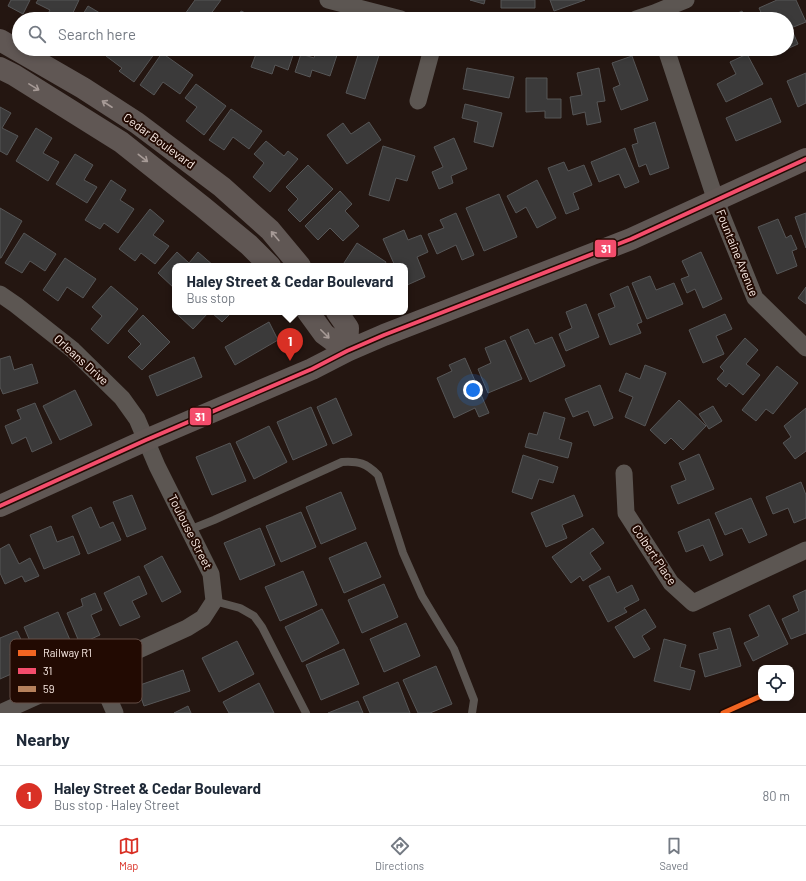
<!DOCTYPE html>
<meta charset="utf-8">
<style>
:root{--surface:#fff;--page:#f2f2f3;--text:#1f2937;--muted:#747a83;--line:#e0e1e3;--accent:#d93025}
body{margin:0;font-family:Barlow,sans-serif;background:var(--page);color:var(--text)}
.controls{position:absolute;right:12px;bottom:12px;display:grid;overflow:hidden;border-radius:8px;box-shadow:0 2px 6px #0003}
.controls button{width:36px;height:36px;display:grid;place-items:center;padding:0;border:0;border-bottom:1px solid var(--line);background:var(--surface);color:var(--text);font:20px sans-serif}
.you{position:absolute;left:473px;top:390px;width:14px;height:14px;margin:-10px;border:3px solid #fff;border-radius:50%;background:#1a73e8;box-shadow:0 0 0 6px #1a73e833}
.badge{display:grid;place-items:center;width:26px;height:26px;border-radius:50%;background:var(--accent);color:#fff;font-size:13px;font-weight:700}
.pin{position:absolute;translate:-50% -33px;filter:drop-shadow(0 1px 2px #0008)}
.pin::after{content:'';position:absolute;top:21px;width:14px;height:12px;background:inherit;clip-path:polygon(0 0,100% 0,50% 100%)}
.popup{position:absolute;left:172px;top:263px;width:236px;height:52px;box-sizing:border-box;display:grid;place-content:center;border-radius:8px;background:var(--surface);filter:drop-shadow(0 1px 3px #0005);font-size:13px;white-space:nowrap;color:var(--muted)}
.popup b{font-size:15px;color:var(--text)}
.popup::after{content:'';position:absolute;left:50%;top:100%;margin-left:-8px;border:8px solid transparent;border-top-color:var(--surface)}
.list{margin:0;padding:0;list-style:none}
h2{display:flex;justify-content:space-between;align-items:center;height:52px;margin:0;padding:0 16px;font-size:17px}
h2 small{font-size:13px;font-weight:400;color:var(--muted)}
.list li{display:grid;grid-template-columns:26px 1fr auto;gap:12px;align-items:center;box-sizing:border-box;height:60px;padding:0 16px;border-top:1px solid var(--line)}
.list b{display:block;font-size:15px;white-space:nowrap}
.list p{margin:0;font-size:13px;white-space:nowrap;color:var(--muted)}
.list em{font-size:13px;font-style:normal;color:var(--muted)}
.icon{flex:none;width:22px;height:22px;fill:none;stroke:currentColor;stroke-width:2;stroke-linecap:round;stroke-linejoin:round}
.map{position:relative;flex:none;width:806px;height:713px;overflow:hidden}
.search{position:absolute;background:var(--surface);box-shadow:0 2px 6px #0003;left:12px;right:12px;top:12px;height:44px;display:flex;align-items:center;gap:10px;box-sizing:border-box;padding:0 14px;border-radius:22px;color:var(--muted);font-size:15px}
.sheet{height:112px;background:var(--surface)}
nav{display:flex;justify-content:space-around;align-items:center;box-sizing:border-box;height:56px;border-top:1px solid var(--line);background:var(--surface);font-size:11px;color:var(--muted)}
nav a{display:grid;justify-items:center;gap:2px}
nav .on{color:var(--accent)}
.map>svg:first-child{display:block}
.building{fill:#3b3a3a;stroke:#565657}
.lines{fill:none;stroke-linecap:round;stroke-linejoin:round}
.lane{stroke:#5c5652;stroke-width:8}
.street{stroke:#5c5652;stroke-width:17}
.secondary{stroke:#605754;stroke-width:22}
.bus-1-casing{stroke:#220a02;stroke-width:7}
.bus-1{stroke:#f44d6c;stroke-width:4}
.rail-1-casing{stroke:#220a02;stroke-width:8}
.rail-1{stroke:#f26522;stroke-width:5}
.oneway{stroke:#a79b97}
.labels{text-anchor:middle;stroke-width:4;stroke-linejoin:round;paint-order:stroke}
.street-label{font-size:12px;fill:#fdeee8;stroke:#220a02}
.key{fill:#220a02;stroke:#644e47;stroke-width:1}
.key-label{font-size:11px;fill:#fdeee8}
.line-badge{stroke:#220a02;stroke-width:1.5}
.badge-label{font-size:11px;text-anchor:middle;font-weight:bold;fill:#fff}
</style>
<div class="map">
<svg width="806" height="713" viewBox="0 0 806 713">
<rect width="100%" height="100%" fill="#241611"/>
<!-- building -->
<path class="building" d="M11,0H30L23,14L8,6Z
M38,0H79L70,19H45L50,10L36,3Z
M195,0H221L207,19H192L185,14Z
M470,0H485L484,4Z
M501,0H535V8H501Z
M550,0H585L554,11Z
M777,0H796L806,22L791,28L798,44L787,49V19H764L759,8Z
M88,6L110,19H80Z
M241,11L259,19H237Z
M742,11L746,19H726Z
M111,49H155L157,50L134,82L119,71L122,68L106,56Z
M210,49H224L222,55Z
M258,49H286L294,52L288,70L275,65L272,74L251,67Z
M317,49H339L330,76L312,70L310,77L295,72L301,54L314,58Z
M360,49H372L380,52L365,99L346,93Z
M162,53L193,75L180,94L163,82L154,95L140,85Z
M747,54L763,84L726,102L717,84L736,74L730,62Z
M632,56L648,100L621,110L613,88L620,85L612,63Z
M467,68L514,77L509,98L463,89Z
M599,68L605,101L597,102L601,122L587,125L585,112L573,115L570,97L582,95L577,73Z
M806,73V103L798,107L787,81Z
M526,78H547V99H561V118H545V111L526,112Z
M196,84L226,106L204,135L186,121L197,107L185,98Z
M771,98L781,122L736,141L726,118Z
M465,104L502,113L493,147L474,142L478,122L462,118Z
M0,107L11,113L2,128L18,136L7,155L0,151Z
M231,109L262,131L249,149L233,137L224,150L209,140Z
M369,122L381,140L347,164L327,135L343,123L351,134Z
M655,122L669,168L650,175L646,164L639,167L632,145L638,143L634,129Z
M36,128L52,138L43,153L59,162L48,181L16,161Z
M454,138L467,169L451,176L453,183L439,189L432,172L443,167L434,147Z
M266,141L284,156L288,151L298,159L270,192L253,177L264,163L254,154Z
M383,146L415,156L407,181L396,178L389,201L369,195Z
M625,148L639,182L625,188L619,174L599,182L591,162Z
M75,154L93,165L84,180L97,187L87,203L56,184Z
M564,162L568,171L584,165L592,185L573,193L579,209L566,214L548,168Z
M308,165L333,189L300,222L288,210L298,199L286,187Z
M111,180L126,190L120,200L134,209L118,233L104,223L100,229L85,220Z
M537,180L556,218L537,228L526,207L516,213L507,196Z
M340,191L352,204L345,211L359,226L343,241L330,228L318,240L305,226Z
M499,194L517,237L484,251L466,208Z
M0,208L22,221L1,258H0Z
M150,209L164,221L153,235L169,246L155,264L141,253L135,261L119,249Z
M456,213L474,255L462,260L456,245L437,254L428,234L444,228L440,220Z
M806,213V248L795,217Z
M778,219L786,238L791,235L797,249L792,251L797,266L777,274L758,227Z
M404,230L408,240L421,235L428,252L417,257L425,277L405,286V266H395L383,239Z
M24,233L56,254L45,271L30,261L22,273L5,263Z
M357,243L386,262L384,266H342Z
M177,252L189,263L198,252L214,266H175V289L158,273Z
M701,252L722,299L703,308L695,289L687,293L681,279L689,276L682,261Z
M65,258L96,279L83,298L67,287L58,301L43,290Z
M650,276L656,290L674,283L683,304L647,319L632,283Z
M111,286L138,309L108,344L91,329L102,316L92,307Z
M628,286L642,322L637,324L641,333L610,345L598,314L615,307L610,294Z
M806,287V304L798,298Z
M586,304L599,337L566,351L559,334L572,328L566,312Z
M181,312H209L193,329L178,315Z
M211,312H232L222,322Z
M725,314L732,329L716,336L724,354L703,363L689,330Z
M143,315L170,342L142,370L128,357L141,344L128,331Z
M269,322L278,340L235,365L225,347Z
M528,329L535,344L552,337L565,366L530,382L510,337Z
M745,338L758,350L746,364L760,375L743,395L729,383L726,387L717,379L724,371L720,367Z
M505,340L522,379L488,393L478,369L491,363L485,348Z
M10,356L14,370L32,364L38,383L3,394L0,387V359Z
M194,357L202,377L157,396L149,376Z
M465,358L489,413L479,417L475,408L454,418L437,378L452,371L449,365Z
M645,365L666,373L645,426L625,417L633,397L619,391L626,373L640,379Z
M777,366L798,383L773,414L766,409L756,421L742,410Z
M600,385L613,418L594,426L588,411L573,417L565,399Z
M75,390L92,425L60,440L43,406Z
M336,398L352,435L333,444L317,407Z
M679,400L706,426L683,450L671,438L665,444L650,430Z
M35,403L52,443L32,452L26,437L12,444L5,426L21,419L17,410Z
M713,406L722,421L709,429L699,414Z
M311,407L327,445L293,460L277,422Z
M806,408V451L795,459L783,443L791,437L784,426Z
M544,412L565,418L559,439L572,443L568,458L525,447L529,433L537,435Z
M269,426L287,462L254,479L236,442Z
M230,443L246,481L212,495L196,457Z
M699,454L714,489L678,504L671,486L686,480L679,463Z
M523,455L558,467L553,483L539,479L532,499L512,492Z
M801,482L806,495V518L794,523L788,508L773,514L766,497Z
M341,492L356,529L321,544L306,507Z
M132,495L146,529L127,537L113,502Z
M574,495L583,516L562,525L567,538L546,547L531,513Z
M751,498L767,535L749,543L742,528L725,535L715,513Z
M91,507L100,528L113,522L121,540L88,554L72,516Z
M301,512L316,547L281,562L266,526Z
M709,519L723,555L710,561L703,545L686,552L678,532Z
M51,526L57,542L73,536L80,554L44,569L30,535Z
M260,528L275,565L240,580L224,543Z
M593,528L604,543L590,553L601,569L583,581L580,576L571,583L552,557Z
M366,542L381,577L344,593L329,558Z
M9,544L19,564L30,558L39,576L25,582L22,576L5,584L0,573V549Z
M162,556L181,592L162,602L144,566Z
M303,571L317,605L280,621L265,587Z
M139,576L147,594L132,601L140,617L120,626L104,593Z
M609,576L617,593L632,585L639,600L624,608L627,612L608,622L589,586Z
M384,584L398,617L362,633L348,600Z
M806,590V633L791,639L782,619L799,611L793,596Z
M95,593L102,610L91,615L100,635L80,644L67,613L83,606L81,599Z
M769,605L788,644L753,661L744,643L759,636L749,615Z
M322,609L339,643L302,662L285,627Z
M645,609L656,627L642,636L650,649L634,658L615,627Z
M58,612L73,647L52,656L44,640L32,646L24,627Z
M406,623L420,656L384,672L370,639Z
M730,628L741,666L705,677L699,654L718,649L713,633Z
M17,631L25,648L10,654L18,671L0,679V638Z
M664,639L686,645L680,667L695,671L690,690L654,681Z
M237,641L254,674L219,692L202,658Z
M344,649L359,684L321,700L306,665Z
M436,666L452,704L430,713H418L403,680Z
M183,670L190,691L144,706L137,686Z
M398,682L410,713H370L363,697Z
M259,683L274,713H229L223,702Z
M358,701L363,713H328Z
M188,706L191,713H174Z"/>
<g class="lines">
<!-- lane -->
<path class="lane" d="M189,530L214,520L342,462C359,461 366,463 378,475L403,553L422,596L454,649L474,700L472,713
M214,601L240,608L254,616L262,627L306,713"/>
<!-- street -->
<path class="street" d="M328,0L401,19
M636,19L654,13L686,0
M666,49L716,201L755,298L806,348
M418,101L432,49
M0,294L16,305L73,350L122,398L137,419L157,466L211,574L214,601L203,618L187,628L0,713
M624,473L626,513L671,583L693,603L806,550
M96,670L115,713"/>
<!-- secondary -->
<path class="secondary" d="M0,40L83,88L137,123L222,187L270,230L300,266
M0,68L14,75L121,142L203,207L249,245L270,266
M308,312L324,334L347,351
M337,312L348,328L347,351
M0,506L146,440L312,369L347,351L384,335L631,239L806,159"/>
<!-- bus-1 casing -->
<g class="bus-1-casing">
<path id="bus-1" d="M0,506L146,440L312,369L347,351L384,335L631,239L806,159"/>
</g>
<!-- bus-1 -->
<use href="#bus-1" class="bus-1"/>
<!-- rail-1 casing -->
<g class="rail-1-casing">
<path id="rail-1" d="M723,713L761,696"/>
</g>
<!-- rail-1 -->
<use href="#rail-1" class="rail-1"/>
</g>
<!-- one-way arrows -->
<defs><path id="oneway-shaft" d="M-6 0H5M1.5-3L5.5 0L1.5 3" fill="none" stroke-width="1.6" stroke-linecap="round" stroke-linejoin="round"/></defs>
<g class="oneway">
<use href="#oneway-shaft" transform="translate(34 87) rotate(31)"/>
<use href="#oneway-shaft" transform="translate(107 104) rotate(-147)"/>
<use href="#oneway-shaft" transform="translate(143 158) rotate(38)"/>
<use href="#oneway-shaft" transform="translate(275 236) rotate(-130)"/>
<use href="#oneway-shaft" transform="translate(325 334) rotate(45)"/>
</g>
<g class="labels">
<!-- street labels -->
<g class="street-label">
<text transform="translate(159 141) rotate(36)" y="4">Cedar Boulevard</text>
<text transform="translate(737 253) rotate(68)" y="4">Fountaine Avenue</text>
<text transform="translate(81 360) rotate(42)" y="4">Orleans Drive</text>
<text transform="translate(190 532) rotate(63)" y="4">Toulouse Street</text>
<text transform="translate(654 555) rotate(56)" y="4">Colbert Place</text>
</g>
</g>
<!-- legend -->
<rect x="10" y="639" width="132" height="64" rx="6" class="key"/>
<rect x="18" y="650" width="18" height="6" fill="#f26522"/>
<rect x="18" y="668" width="18" height="6" fill="#f44d6c"/>
<rect x="18" y="686" width="18" height="6" fill="#b6815c"/>
<g class="key-label">
<text x="43" y="657">Railway R1</text>
<text x="43" y="675">31</text>
<text x="43" y="693">59</text>
</g>
<g class="line-badge">
<rect x="594" y="239" width="23" height="19" rx="4" fill="#f44d6c"/>
<rect x="189" y="407" width="23" height="19" rx="4" fill="#f44d6c"/>
</g>
<g class="badge-label">
<text x="606" y="253">31</text>
<text x="200" y="421">31</text>
</g>
</svg>
<div class="controls">
<button><svg class="icon" aria-label="locate" viewBox="0 0 24 24"><circle cx="12" cy="12" r="6"/><path d="M12 2v4M12 18v4M2 12h4M18 12h4"/></svg></button>
</div>
<div class="you"></div>
<div class="pin badge" style="left:290px;top:361px">1</div>
<div class="popup"><b>Haley Street &amp; Cedar Boulevard</b>Bus stop</div>
<div class="search"><svg class="icon" aria-label="search" viewBox="0 0 24 24"><circle cx="10" cy="10" r="6"/><path d="M15 15l6 6"/></svg>Search here</div>
</div>
<section class="sheet">
<h2>Nearby<small></small></h2>
<ul class="list">
<li><span class="badge">1</span><div><b>Haley Street &amp; Cedar Boulevard</b><p>Bus stop · Haley Street</p></div><em>80 m</em></li>
</ul>
</section>
<nav>
<a class="on"><svg class="icon" aria-label="map" viewBox="0 0 24 24"><path d="M3 6l6-2 6 2 6-2v14l-6 2-6-2-6 2zM9 4v14M15 6v14"/></svg>Map</a>
<a><svg class="icon" aria-label="directions" viewBox="0 0 24 24"><path d="M12 3l9 9-9 9-9-9zM9 14v-3h6M13 9l2 2-2 2"/></svg>Directions</a>
<a><svg class="icon" aria-label="saved" viewBox="0 0 24 24"><path d="M7 4h10v16l-5-4-5 4z"/></svg>Saved</a>
</nav>
